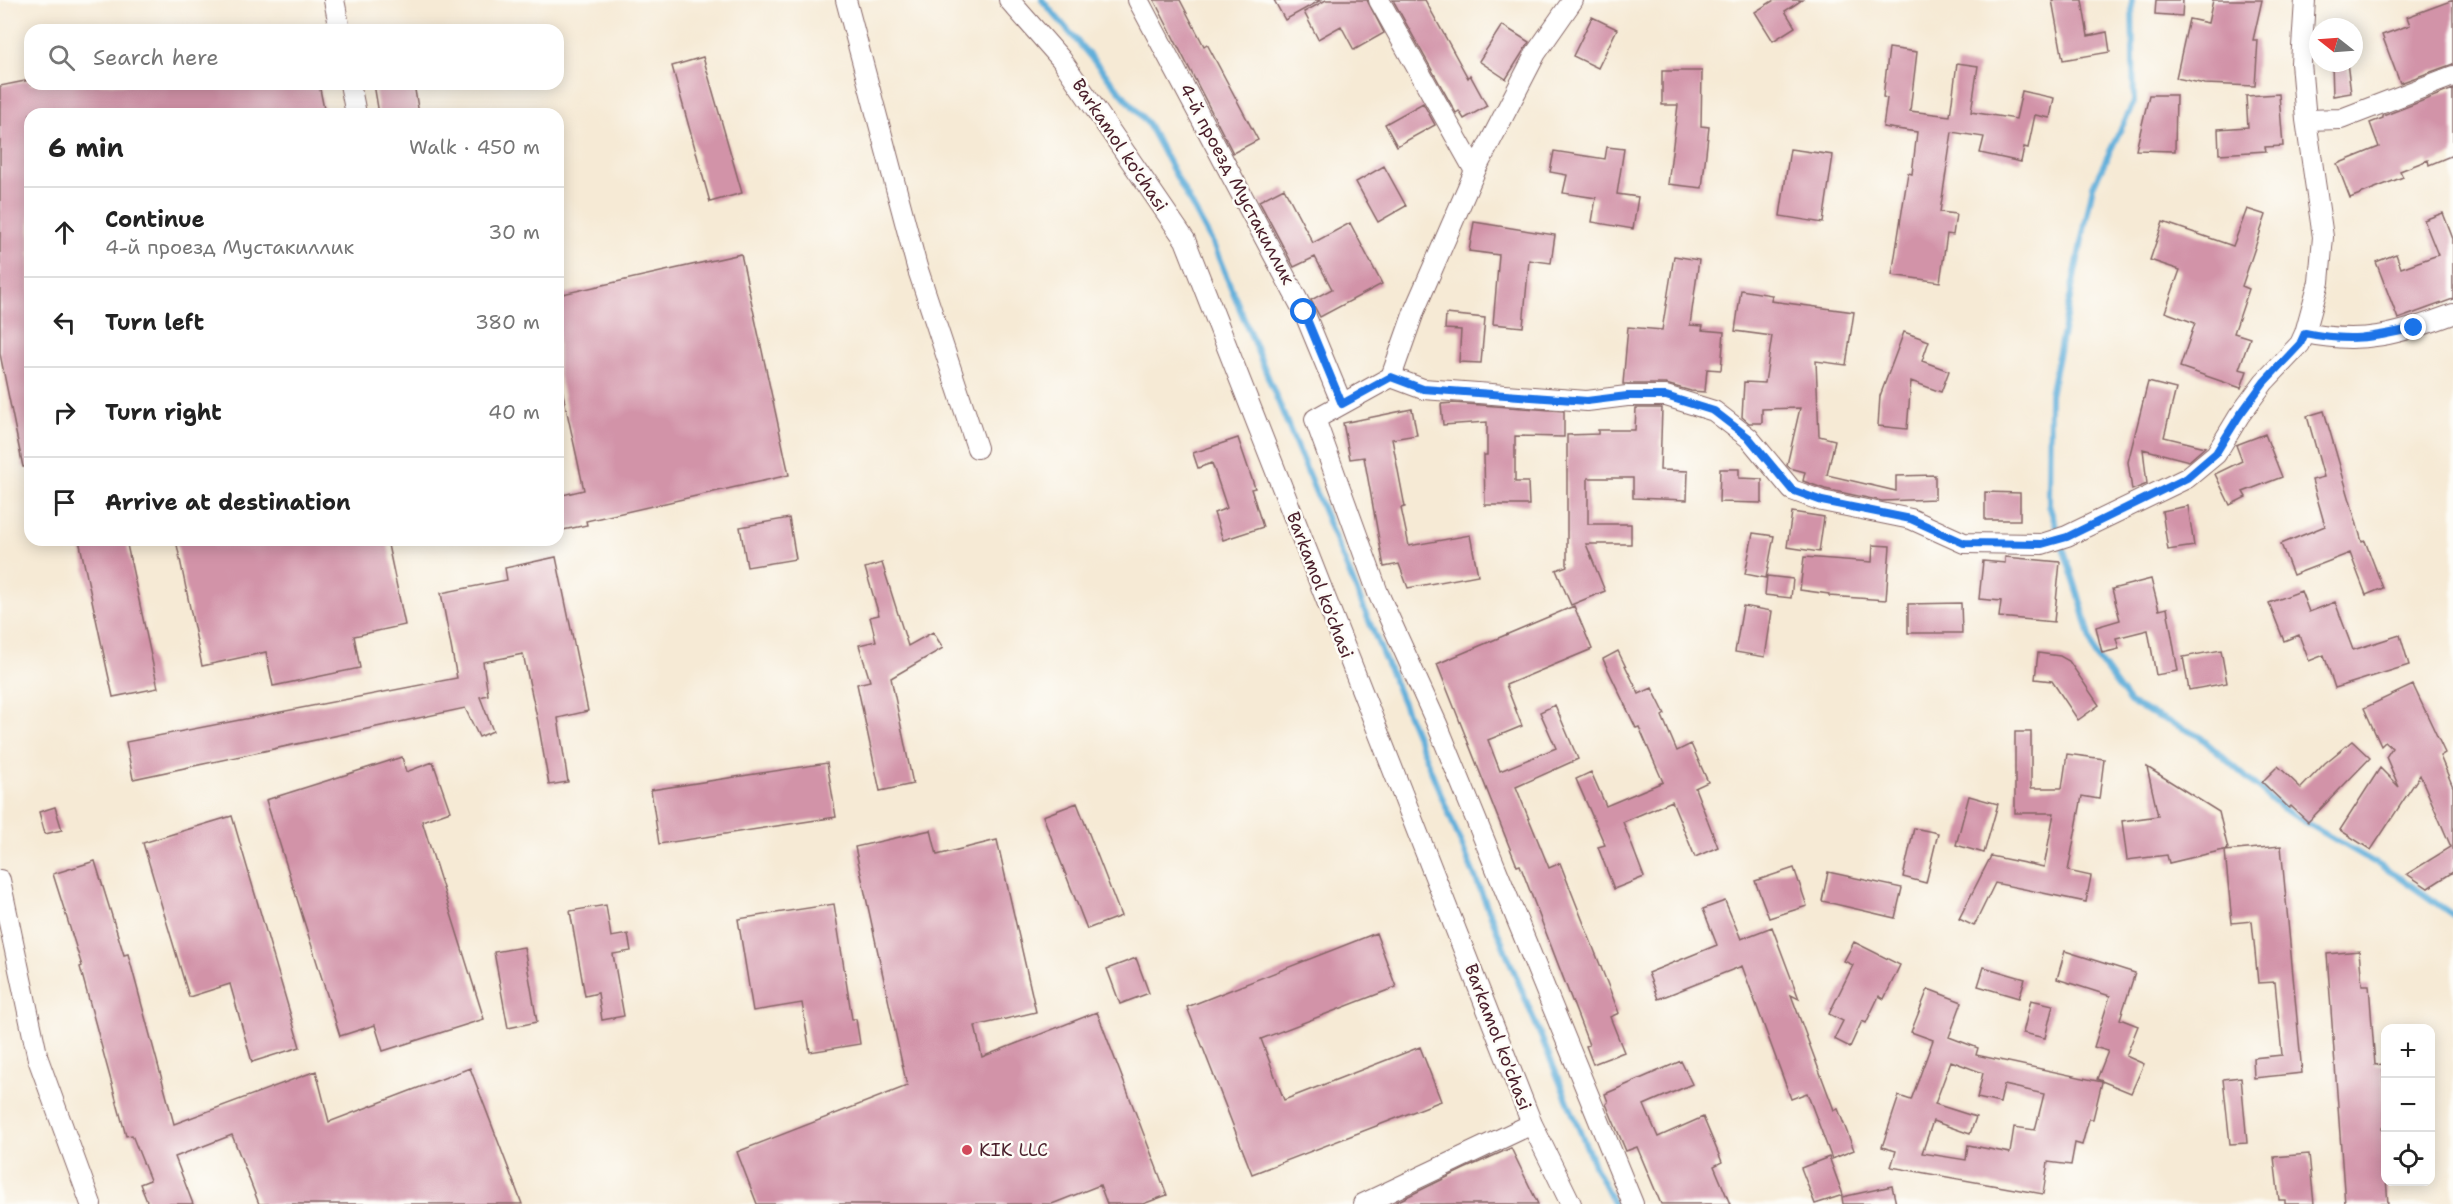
<!DOCTYPE html>
<meta charset="utf-8">
<style>
:root{--surface:#fff;--page:#f6f6f6;--text:#222;--muted:#767676;--line:#e0e0e0}
body{margin:0;font-family:"Shantell Sans",sans-serif;background:var(--page);color:var(--text)}
.controls{position:absolute;right:18px;bottom:18px;display:grid;overflow:hidden;border-radius:12px;box-shadow:0 3px 15px #0003}
.controls button{width:54px;height:54px;display:grid;place-items:center;padding:0;border:0;border-bottom:2px solid var(--line);background:var(--surface);color:var(--text);font:30px sans-serif}
.compass{position:absolute;left:2309px;top:18px;width:54px;height:54px;border-radius:50%;background:var(--surface);box-shadow:0 3px 15px #0003;rotate:287deg}
.stop{position:absolute;width:18px;height:18px;margin:-14px;border:4px solid #1a73e8;border-radius:50%;background:#fff}
.stop.end{background:#1a73e8;border-color:#fff;box-shadow:0 2px 6px #0008}
.list{margin:0;padding:0;list-style:none}
h2{display:flex;justify-content:space-between;align-items:center;height:78px;margin:0;padding:0 24px;font-size:26px}
h2 small{font-size:20px;font-weight:400;color:var(--muted)}
.list li{display:grid;grid-template-columns:39px 1fr auto;gap:18px;align-items:center;box-sizing:border-box;height:90px;padding:0 24px;border-top:2px solid var(--line)}
.list b{display:block;font-size:22px;white-space:nowrap}
.list p{margin:0;font-size:20px;white-space:nowrap;color:var(--muted)}
.list em{font-size:20px;font-style:normal;color:var(--muted)}
.icon{flex:none;width:33px;height:33px;fill:none;stroke:currentColor;stroke-width:2;stroke-linecap:round;stroke-linejoin:round}
.map{position:relative;flex:none;width:2453px;height:1204px;overflow:hidden}
.search{position:absolute;background:var(--surface);box-shadow:0 3px 15px #0003;left:24px;top:24px;width:540px;height:66px;display:flex;align-items:center;gap:15px;box-sizing:border-box;padding:0 21px;border-radius:18px;color:var(--muted);font-size:22px}
.panel{position:absolute;background:var(--surface);box-shadow:0 3px 15px #0003;left:24px;top:108px;width:540px;height:438px;border-radius:18px}
.map>svg:first-child{display:block}
.lines{fill:none;stroke-linecap:round;stroke-linejoin:round}
.stream{stroke:#60afda;stroke-width:6}
.building{fill:#d293a8;fill-rule:evenodd}
.minor-casing{stroke:#866666;stroke-width:22}
.minor{stroke:#fff;stroke-width:20}
.route{stroke:#1a73e8;stroke-width:8}
.poi-dot{fill:#d1495b;stroke:#fdfcf7;stroke-width:2}
.labels{text-anchor:middle;stroke-width:5;stroke-linejoin:round;paint-order:stroke}
.street-label{font-size:18px;fill:#4a1f2b;stroke:#fdfcf7}
.poi-label{font-size:18px;fill:#4a1f2b;stroke:#fdfcf7;text-anchor:start}
</style>
<div class="map">
<svg width="2453" height="1204" viewBox="0 0 2453 1204">
<rect width="100%" height="100%" fill="#fdfcf7"/>
<filter id="ink" filterUnits="userSpaceOnUse"><feTurbulence type="fractalNoise" baseFrequency=".0167" numOctaves="2"/><feDisplacementMap in="SourceGraphic" scale="12" xChannelSelector="R" yChannelSelector="G"/><feConvolveMatrix kernelMatrix="1 2 1 2 8 2 1 2 1" color-interpolation-filters="sRGB"/></filter>
<filter id="wash" filterUnits="userSpaceOnUse"><feTurbulence type="fractalNoise" baseFrequency=".008" numOctaves="4" result="noise"/><feDisplacementMap in="SourceGraphic" scale="24" xChannelSelector="R" yChannelSelector="G"/><feGaussianBlur stdDeviation="1.35" result="paint"/><feColorMatrix in="noise" values="0 0 0 0 0 0 0 0 0 0 0 0 0 0 0 0 0 1.4 0 .05"/><feComposite in="paint" operator="in"/></filter>
<g filter="url(#wash)">
<rect width="100%" height="100%" fill="#f6ead5"/>
<g class="lines">
<!-- stream -->
<path class="stream" d="M1042,0L1148,124L1213,244L1595,1167L1614,1204
M2132,0L2134,102L2093,186L2050,395L2049,505L2079,596L2095,655L2130,703L2199,736L2281,808L2396,875L2453,915"/>
</g>
<g id="blocks">
<!-- building -->
<path class="building" d="M1154,0H1180L1204,46L1207,44L1258,140L1233,153Z
M1274,0H1321L1285,20Z
M1326,0H1367L1384,33L1354,50L1341,26L1318,39L1304,12Z
M1393,0H1425L1468,78L1470,75L1487,106L1464,119L1459,111L1456,113Z
M1774,0H1802L1785,11L1795,27L1773,41L1755,12Z
M2052,0H2082L2088,36L2107,32L2110,52L2063,60Z
M2156,0H2183L2182,16L2155,14Z
M2213,0H2262L2253,40H2258L2255,86L2205,84L2176,78L2189,19L2208,23Z
M2453,0V64L2400,83L2382,35L2410,25L2407,17Z
M1592,17L1617,29L1598,68L1573,56Z
M1502,25L1529,42L1506,79L1479,61Z
M1889,48L1917,52L1910,111L1950,116L1957,63L1978,66L1971,112L2016,119L2022,91L2054,98L2050,118L2035,115L2028,148L2024,147L2021,162L1980,153L1984,137L1952,132L1940,212L1956,214L1953,235L1947,234L1940,282L1892,275L1908,173L1912,174L1917,132L1883,127L1887,98L1883,97Z
M703,57L742,193L710,202L672,66Z
M2332,63H2347L2351,93L2333,96Z
M1662,71H1702L1701,126L1709,127L1702,188L1668,184L1678,105H1662Z
M30,80V84H319L325,114H30V467H23L0,354V86Z
M374,84H414L419,114H379Z
M2453,89V155L2429,165L2428,160L2400,171L2403,177L2350,198L2337,164L2379,147L2370,123L2383,118V116Z
M2279,94L2283,146L2265,147L2266,151L2219,154L2218,129L2248,127L2246,96Z
M2149,95H2176L2175,151L2136,150Z
M1423,103L1435,125L1397,146L1385,124Z
M1607,147L1624,149L1617,194L1638,197L1633,229L1592,222L1596,198L1563,193L1567,175L1550,172L1554,151L1605,159Z
M1790,149L1833,155L1823,223L1780,216Z
M1384,166L1406,206L1378,222L1356,182Z
M1284,188L1313,243L1350,223L1382,284L1320,317L1311,300L1332,289L1315,257L1294,267L1259,201Z
M2247,209L2266,215L2242,286L2249,289L2234,333L2250,338L2239,369L2247,371L2241,388L2180,367L2195,323L2165,312L2180,270L2150,260L2163,222L2233,246Z
M2443,213L2453,239V299L2398,319L2376,262L2396,254L2401,268L2438,255L2424,220Z
M1474,222L1555,235L1551,263L1529,260L1523,327L1493,324L1499,255L1469,251Z
M741,254L789,475L586,521L587,525L558,531V496L584,490L558,371V295Z
M1674,256L1699,260L1690,325L1703,326L1702,330L1724,332L1721,370L1707,369L1705,392L1691,391L1666,384H1623L1628,327L1662,330Z
M1741,290L1772,295L1771,301L1854,312L1846,365L1816,361L1819,436L1835,440L1827,475L1896,491V476L1935,475V499L1882,501L1825,489L1803,481L1805,472L1790,468L1787,465L1800,408L1762,409V423H1749L1742,417L1744,382L1765,383L1772,336L1735,331Z
M1446,314L1485,318L1481,363L1459,362L1461,330L1445,329Z
M1904,332L1929,341L1922,361L1949,371L1941,392L1911,381L1907,429L1878,426L1880,396Z
M2148,382L2176,389L2164,437L2205,447L2189,461L2143,449L2147,484L2132,490L2128,462Z
M1453,403L1564,411V437L1515,436V482H1528L1529,505H1485L1484,455H1487V422L1443,425L1441,404Z
M1636,408H1662L1660,470L1688,471L1687,500L1633,498V478H1588V524H1631V544H1586L1605,591L1571,605L1556,570L1567,566V435L1598,434V430H1635Z
M1412,409L1417,435L1392,439L1405,507L1401,508L1409,546L1470,535L1478,575L1408,588L1399,564L1384,567L1364,457L1350,459L1343,423Z
M2324,411L2362,542L2365,541L2383,588L2366,595L2350,553L2293,575L2281,544L2325,526L2312,480L2324,477L2307,416Z
M2265,434L2282,477L2243,492L2246,497L2230,505L2215,474L2242,461L2236,445Z
M1238,438L1255,488L1251,489L1263,527L1223,540L1214,513L1227,508L1212,463L1198,468L1193,453Z
M1720,469H1739V478L1762,479V503L1719,502Z
M1985,492L2020,493V520H1985Z
M2188,506L2194,546L2168,550L2162,511Z
M1792,512L1824,517L1819,552L1787,547Z
M789,518L796,559L747,567L740,527Z
M1753,533L1774,536L1766,578L1745,574Z
M79,540H126L158,688L113,697Z
M176,540H387L405,625L354,636L360,668L273,686L266,652L202,666Z
M1873,545L1890,546L1886,600L1829,596V594L1800,590L1804,557L1872,562Z
M556,557L588,711L558,718L568,782L549,785L538,722L523,654L483,662L488,695L480,697L493,731L479,737L465,708L133,779L126,742L457,678L441,593L507,580L505,568Z
M2005,557L2060,562L2054,622L1999,617L2001,601L1979,599L1983,561L2005,563Z
M882,563L908,646L933,632L943,648L891,678L913,784L880,791L857,684L870,681L859,645L876,641L870,617L879,615L865,568Z
M1767,576L1793,579L1791,598L1765,595Z
M2151,579L2159,610L2167,608L2178,671L2156,675L2148,630L2116,638L2119,649L2102,653L2096,627L2120,620L2112,589Z
M2301,591L2309,612L2335,602L2353,650L2400,635L2409,665L2335,688L2324,655L2309,661L2299,635L2284,641L2269,603Z
M1961,603L1962,633H1908V604Z
M1574,606L1592,649L1506,685L1522,726L1488,740L1500,771L1556,748L1540,712L1555,705L1578,759L1516,787L1549,868L1560,863L1619,1013L1610,1017L1624,1052L1593,1064L1586,1046L1589,1045L1520,865L1517,866L1437,664Z
M1743,606L1772,611L1765,657L1735,652Z
M2221,650L2227,683L2189,690L2183,657Z
M1618,651L1639,694L1652,688L1665,714L1662,716L1677,751L1691,744L1708,782L1695,788L1718,847L1695,857L1672,801L1623,822L1644,877L1614,889L1598,847L1605,845L1576,779L1591,772L1606,806L1663,782L1639,727L1636,728L1603,659Z
M2038,653L2060,656L2069,661L2099,705L2078,720L2052,681L2035,679Z
M2413,685L2445,753L2440,756L2453,787V872L2428,888L2407,874L2451,847L2420,775L2371,850L2340,830L2380,768L2399,787L2386,757L2392,748L2385,742L2381,746L2364,708Z
M2015,732H2031V788H2062L2067,754L2104,759L2099,799L2082,796L2068,871L2091,876L2086,902L1995,883L1974,926L1959,919L1991,856L2044,867L2054,813H2015Z
M2352,741L2370,758L2308,822L2291,806L2289,808L2262,782L2278,766L2301,788L2325,763Z
M402,757L406,772L433,762L450,811L422,821L484,1019L383,1051L375,1025L340,1036L266,800Z
M827,763L836,817L659,844L651,790Z
M2147,767L2219,812L2228,849L2169,863L2167,855L2127,860L2122,821L2158,816Z
M1969,796L1998,804L1984,853L1956,845Z
M1077,803L1121,916L1087,929L1043,816Z
M55,807L62,830L45,834L39,812Z
M232,816L300,1047L252,1062L230,984L189,997L143,843Z
M1914,828L1938,833L1926,883L1903,877Z
M931,830L937,855L997,840L1036,1012L975,1026L982,1057L1097,1012L1167,1195L1143,1204H1107L1100,1185L1052,1204H757L737,1152L907,1086L855,847Z
M2281,846L2302,1073L2254,1078L2253,1058L2282,1055L2275,982L2258,983L2252,921L2232,923L2225,851Z
M95,861L124,955L128,954L174,1124L316,1071L329,1122L470,1068L522,1204H259L232,1135L175,1157L193,1204H148L140,1184L150,1180L132,1135L126,1136L80,967L82,966L53,874Z
M1794,868L1807,906L1769,918L1755,881Z
M1828,872L1902,888L1895,918L1822,901Z
M1725,901L1741,939L1772,927L1799,999L1791,995L1834,1110L1838,1109L1854,1150L1832,1159L1807,1093L1791,1099L1742,966L1658,999L1648,973L1717,945L1703,909Z
M834,904L852,1019H856L860,1044L810,1052L802,1003L753,1011L738,919Z
M606,905L611,937L628,934L631,951L613,954L624,1016L602,1020L598,993L585,996L570,911Z
M1376,933L1396,987L1261,1039L1284,1100L1420,1047L1441,1101L1252,1174L1187,1007Z
M1854,942L1900,965L1884,999L1879,996L1866,1023L1862,1021L1850,1047L1834,1039L1843,1021L1829,1014L1853,965L1844,961Z
M524,947L537,1022L508,1028L494,952Z
M2065,951L2135,973L2120,1019L2138,1026L2126,1056L2144,1064L2131,1093L2097,1079L2108,1051L2094,1047L2110,996L2057,979Z
M2359,951L2362,985H2369L2375,1065L2383,1064L2385,1127H2382L2388,1204H2345L2327,954Z
M1136,958L1149,993L1120,1004L1107,969Z
M1984,967L2025,979L2019,998L1978,986Z
M1928,989L1962,1002L1949,1037L1978,1048L1976,1055L2102,1082L2093,1119H2089L2082,1145L2075,1143L2071,1165L2048,1162L2043,1194L1891,1167L1896,1151L1882,1147L1899,1096L1911,1100L1933,1040L1911,1032ZM1951,1061L1983,1073L1977,1098L2000,1103L2004,1085L2044,1094L2035,1130L2014,1127L2010,1153L1968,1145L1966,1160L1922,1153L1933,1121L1970,1134L1976,1117L1935,1104Z
M2031,1000L2053,1005L2045,1038L2023,1033Z
M1681,1061L1692,1084L1644,1105L1658,1137L1703,1117L1722,1162L1714,1166L1730,1204H1661L1637,1147L1626,1151L1606,1104L1608,1102L1605,1094Z
M2241,1077L2247,1143L2230,1144L2223,1079Z
M1511,1148L1538,1204H1392L1464,1169Z
M2309,1154L2314,1204H2285V1200H2279L2274,1157Z
M1829,1157L1843,1195L1815,1204L1801,1168Z
M1892,1186L1896,1204H1843L1842,1197Z"/>
</g>
</g>
<g filter="url(#ink)">
<use href="#blocks" fill-opacity="0" stroke="#866666" stroke-width="1.5"/>
<g class="lines">
<!-- minor casing -->
<g class="minor-casing">
<path id="minor" d="M334,0L340,30
M846,0L917,267L977,448
M1009,0L1061,59L1185,240L1532,1124L1571,1204
M1138,0L1304,312L1342,404
M1379,0L1475,171
M1573,0L1536,53L1475,171L1415,309L1391,377L1315,419L1378,593L1437,724L1633,1204
M350,84L356,114
M2306,120L2341,119L2453,76
M2305,333C2362,345 2400,334 2453,314
M1391,377L1423,389L1587,401L1627,396H1666L1714,411L1749,438L1792,490L1822,501L1911,519L1964,543L2042,544L2067,536L2187,478L2216,454L2239,416L2264,382L2300,344L2305,333L2319,282L2323,237L2306,120L2301,63L2305,0
M0,880L38,1059L91,1204
M1363,1204L1532,1124"/>
</g>
<!-- minor -->
<use href="#minor" class="minor"/>
</g>
</g>
<g class="lines" filter="url(#ink)">
<!-- route -->
<path class="route" d="M1304,312L1342,404L1391,377L1423,389L1587,401L1627,396H1666L1714,411L1749,438L1792,490L1822,501L1911,519L1964,543L2042,544L2067,537L2187,478L2216,453L2239,416L2264,382L2300,344L2305,333C2348,342 2372,338 2414,328"/>
</g>
<!-- markers -->
<circle class="poi-dot" cx="967" cy="1150" r="6"/>
<g class="labels">
<!-- street labels -->
<g class="street-label">
<text transform="translate(1120 145) rotate(56)" y="6">Barkamol ko'chasi</text>
<text transform="translate(1237 184) rotate(62)" y="6">4-й проезд Мустакиллик</text>
<text transform="translate(1320 585) rotate(69)" y="6">Barkamol ko'chasi</text>
<text transform="translate(1498 1037) rotate(69)" y="6">Barkamol ko'chasi</text>
</g>
<!-- poi labels -->
<g class="poi-label">
<text x="979" y="1156">KIK LLC</text>
</g>
</g>
</svg>
<div class="controls">
<button>+</button>
<button>−</button>
<button><svg class="icon" aria-label="locate" viewBox="0 0 24 24"><circle cx="12" cy="12" r="6"/><path d="M12 2v4M12 18v4M2 12h4M18 12h4"/></svg></button>
</div>
<svg class="compass" viewBox="-18 -18 36 36"><path d="M0-13l5 13h-10z" fill="#e53935"/><path d="M0 13l5-13h-10z" fill="#767676"/></svg>
<div class="stop" style="left:1304px;top:312px"></div>
<div class="stop end" style="left:2414px;top:328px"></div>
<div class="search"><svg class="icon" aria-label="search" viewBox="0 0 24 24"><circle cx="10" cy="10" r="6"/><path d="M15 15l6 6"/></svg>Search here</div>
<section class="panel">
<h2>6 min<small>Walk · 450 m</small></h2>
<ul class="list">
<li><svg class="icon" aria-label="ahead" viewBox="0 0 24 24"><path d="M12 20V5M6 11l6-6 6 6"/></svg><div><b>Continue</b><p>4-й проезд Мустакиллик</p></div><em>30 m</em></li>
<li><svg class="icon" aria-label="left" viewBox="0 0 24 24"><path d="M17 20v-9H6M10 6l-5 5 5 5"/></svg><div><b>Turn left</b></div><em>380 m</em></li>
<li><svg class="icon" aria-label="right" viewBox="0 0 24 24"><path d="M7 20v-9h11M14 6l5 5-5 5"/></svg><div><b>Turn right</b></div><em>40 m</em></li>
<li><svg class="icon" aria-label="arrive" viewBox="0 0 24 24"><path d="M6 21V4h12l-3 4 3 4H6"/></svg><div><b>Arrive at destination</b></div></li>
</ul>
</section>
</div>
